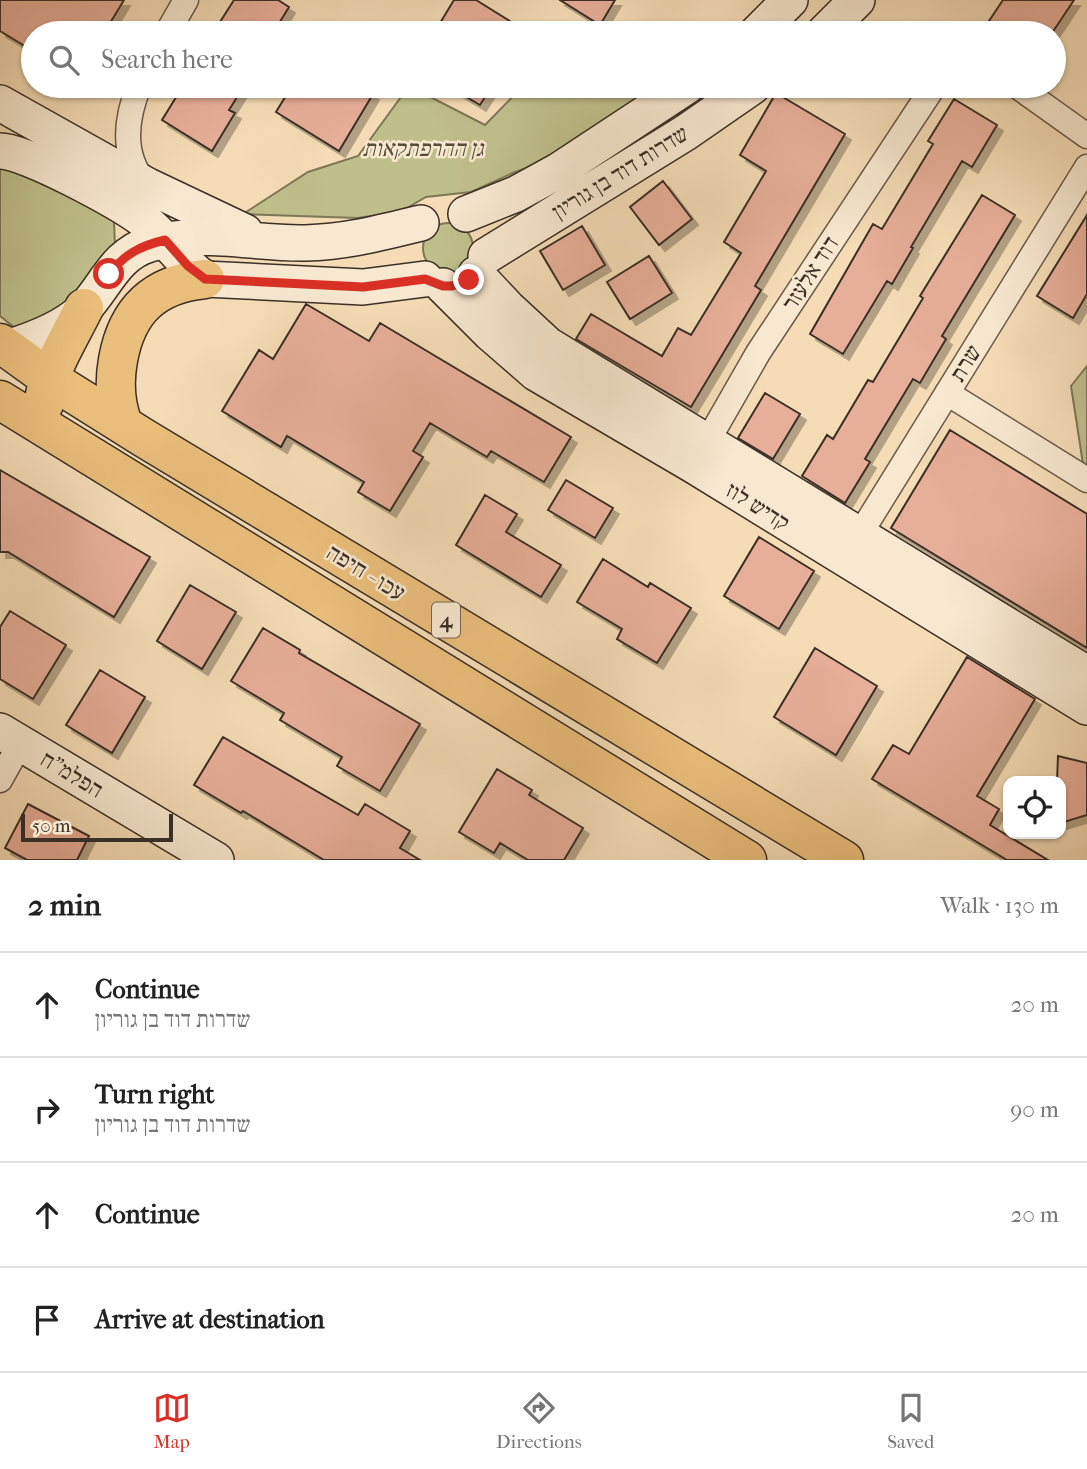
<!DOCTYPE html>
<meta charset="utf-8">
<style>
:root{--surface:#fff;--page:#f2f2f2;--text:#222;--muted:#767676;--line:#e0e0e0;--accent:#d93025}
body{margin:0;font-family:"IM FELL French Canon","Frank Ruhl Libre",serif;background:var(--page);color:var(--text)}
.controls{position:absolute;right:21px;bottom:21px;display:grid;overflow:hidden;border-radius:14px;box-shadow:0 2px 5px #0004}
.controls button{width:63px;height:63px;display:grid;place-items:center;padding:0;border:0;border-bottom:2px solid var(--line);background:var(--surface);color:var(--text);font:35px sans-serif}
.scale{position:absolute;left:21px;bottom:18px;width:152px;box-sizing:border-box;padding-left:7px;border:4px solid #3b2f26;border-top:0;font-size:19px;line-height:24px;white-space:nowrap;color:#3b2f26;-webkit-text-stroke:5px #f8e8d0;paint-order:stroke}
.stop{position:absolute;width:21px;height:21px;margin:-16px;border:5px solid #d93025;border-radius:50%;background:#fff}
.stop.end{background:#d93025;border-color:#fff;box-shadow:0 2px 7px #0008}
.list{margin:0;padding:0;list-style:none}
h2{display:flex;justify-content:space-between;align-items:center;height:91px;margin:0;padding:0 28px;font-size:30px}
h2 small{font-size:23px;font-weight:400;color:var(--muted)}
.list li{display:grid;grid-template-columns:46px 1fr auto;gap:21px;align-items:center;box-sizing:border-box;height:105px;padding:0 28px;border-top:2px solid var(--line)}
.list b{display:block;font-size:26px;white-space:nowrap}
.list p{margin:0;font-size:23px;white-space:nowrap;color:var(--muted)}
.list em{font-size:23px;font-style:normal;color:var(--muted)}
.icon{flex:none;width:38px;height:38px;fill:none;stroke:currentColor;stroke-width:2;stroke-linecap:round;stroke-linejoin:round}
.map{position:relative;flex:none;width:1087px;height:860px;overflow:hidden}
.search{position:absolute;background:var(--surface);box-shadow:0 2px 5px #0004;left:21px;right:21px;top:21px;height:77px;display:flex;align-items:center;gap:18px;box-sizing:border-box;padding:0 24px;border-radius:38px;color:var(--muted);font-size:26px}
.sheet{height:511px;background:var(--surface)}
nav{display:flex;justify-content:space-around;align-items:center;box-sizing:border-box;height:98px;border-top:2px solid var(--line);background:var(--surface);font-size:19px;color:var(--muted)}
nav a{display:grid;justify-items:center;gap:4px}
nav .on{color:var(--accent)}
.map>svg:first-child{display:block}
.green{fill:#bfbf8b;stroke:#7d7758;stroke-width:2}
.building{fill:#e7ae99;stroke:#3b2f26;stroke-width:2;filter:url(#shadow)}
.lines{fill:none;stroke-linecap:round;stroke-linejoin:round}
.street-casing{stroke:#6a5a4a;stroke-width:27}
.secondary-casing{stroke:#3b2f26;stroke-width:38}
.highway-casing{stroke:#3b2f26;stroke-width:41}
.street{stroke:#f8e8d0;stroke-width:24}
.secondary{stroke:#f8e8d0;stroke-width:35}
.highway{stroke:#eabe7b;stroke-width:38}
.route{stroke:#d93025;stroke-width:9}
.labels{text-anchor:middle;stroke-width:5;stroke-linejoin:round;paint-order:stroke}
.shield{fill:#f8e8d0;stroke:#746659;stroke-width:2}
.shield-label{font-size:21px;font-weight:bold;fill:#3b2f26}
.park-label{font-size:23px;font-style:italic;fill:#554c3a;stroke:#f8e8d0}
.street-label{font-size:23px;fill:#3b2f26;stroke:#f8e8d0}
</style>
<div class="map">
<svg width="1087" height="860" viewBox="0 0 1087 860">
<defs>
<filter id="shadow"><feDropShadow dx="6" dy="6" stdDeviation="0" flood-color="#0004"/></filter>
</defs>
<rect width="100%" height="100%" fill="#f5dcb6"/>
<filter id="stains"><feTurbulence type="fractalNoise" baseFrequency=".00286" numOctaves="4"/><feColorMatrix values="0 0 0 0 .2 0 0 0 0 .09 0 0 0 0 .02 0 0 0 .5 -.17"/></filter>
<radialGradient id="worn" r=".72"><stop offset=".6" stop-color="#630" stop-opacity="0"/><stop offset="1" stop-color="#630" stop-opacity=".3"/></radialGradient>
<!-- green -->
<path class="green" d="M409,86L485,125L523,86H619L646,103L552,159L515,172L471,192L426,197L400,212L357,218L243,214L308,172L358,156Z
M0,159L114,220L115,247L63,308L15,328L0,316Z
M423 248a25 25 0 1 1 50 0a25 25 0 1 1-50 0Z
M1087,366V466L1083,464L1071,386Z"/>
<!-- building -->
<path class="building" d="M0,0H124L104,33H33V51L0,31Z
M234,0H278L289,7L273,33H213Z
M454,0H476L529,33H434Z
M560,0H615L600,25Z
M1003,0H1074L1052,33H981Z
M183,86H244L229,110L235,113L212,151L162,120Z
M292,86H360L373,94L339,151L276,112Z
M448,86H492L480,105Z
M776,93L845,134L755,286L761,290L691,407L576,339L591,314L662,356L678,328L691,335L741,253L724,242L766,171L740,155Z
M954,99L997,125L972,167L962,161L911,247L913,248L892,284L887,281L843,354L810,334L873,224L882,229L933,144L928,141Z
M663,181L692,219L659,245L630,207Z
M982,195L1015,215L942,336L946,339L920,383L913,379L865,459L870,462L845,503L802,476L827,435L833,439L868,380L873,382L923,298L920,296Z
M1087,215V294L1073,318L1037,296Z
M582,226L605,265L563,290L540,251Z
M649,256L672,293L630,319L607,282Z
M306,304L369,341L380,323L571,437L544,482L491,451L487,457L430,423L413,451L423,457L390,511L358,492L364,482L287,436L281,447L222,411L259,350L273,359Z
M765,393L800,414L773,459L738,438Z
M950,430L1087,514V648L891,528Z
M0,470L150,557L114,617L8,552H0Z
M566,480L613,508L595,538L548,510Z
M485,495L517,514L506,532L561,565L541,597L456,545Z
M759,537L814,571L779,629L724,596Z
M603,559L648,587L650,583L691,608L657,663L617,639L622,629L577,602Z
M190,585L236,612L202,669L157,641Z
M10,611L66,645L33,699L0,679V627Z
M263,628L300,650L299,653L420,724L380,791L337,766L342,757L280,720L284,713L231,681Z
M815,648L877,686L836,755L774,717Z
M967,657L1035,699L977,796L999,809L990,825L1048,860H1007L872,779L893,745L909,754Z
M100,670L145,697L112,753L66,725Z
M223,737L358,815L365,804L410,831L400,848L420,860H324L243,811L241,813L194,785Z
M1058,756L1087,763V815L1061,823V781H1057Z
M497,769L532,790L529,795L583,828L564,860H528L500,843L494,853L459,832Z
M28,804L89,836L77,860H27L5,848Z"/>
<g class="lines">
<!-- street casing -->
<g class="street-casing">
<path id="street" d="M167,33L186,0
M139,86C126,118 121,155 145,183
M1017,86L1087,136
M947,393L1087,480
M699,456L758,353L934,86
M852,547L1087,167
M0,780L20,744"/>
</g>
<!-- secondary casing -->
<g class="secondary-casing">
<path id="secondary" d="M757,33L790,0
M824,33L857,0
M0,103L148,186L245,232
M0,151C26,151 119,202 142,219C166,236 181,263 205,279L363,287L425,279
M466,214L516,194L558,171L687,86
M486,256L685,133L753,86
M476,274L508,308L548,345L1087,674
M443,286L490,333L536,373L693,465L1087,707
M7,348C33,340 63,329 83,310C106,286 115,254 150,244C202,229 253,244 305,243C347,242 380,233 421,223
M0,731L216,860"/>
</g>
<!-- highway casing -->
<g class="highway-casing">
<path id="highway" d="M0,343L50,379L144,438L844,860
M0,400L747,860
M44,404C44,378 72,333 84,308
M123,424C115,403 114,382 118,360C127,310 154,284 205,279"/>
</g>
<!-- street -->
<use href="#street" class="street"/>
<!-- secondary -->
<use href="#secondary" class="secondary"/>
<!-- highway -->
<use href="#highway" class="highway"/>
</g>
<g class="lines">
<!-- route -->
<path class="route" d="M109,274C125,254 140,246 165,240L188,266L205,279L363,287L425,279L443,286H452L469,280"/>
</g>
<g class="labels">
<!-- shield labels -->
<rect class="shield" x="432" y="602.5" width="28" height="35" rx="5"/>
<g class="shield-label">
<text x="446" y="627">4</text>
</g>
<!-- park labels -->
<g class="park-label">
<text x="423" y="156">גן ההרפתקאות</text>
</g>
<!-- street labels -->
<g class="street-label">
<text transform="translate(620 172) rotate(-32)" y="8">שדרות דוד בן גוריון</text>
<text transform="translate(810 273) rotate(-57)" y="8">דוד אלעזר</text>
<text transform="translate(965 363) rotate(-58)" y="8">שרת</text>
<text transform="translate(758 506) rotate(32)" y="8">קדיש לוז</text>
<text transform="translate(366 572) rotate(31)" y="8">עכו - חיפה</text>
<text transform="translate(72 774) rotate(31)" y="8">הפלמ"ח</text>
</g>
</g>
<rect width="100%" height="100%" filter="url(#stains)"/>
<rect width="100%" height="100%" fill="url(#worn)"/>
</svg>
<div class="controls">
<button><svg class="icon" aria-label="locate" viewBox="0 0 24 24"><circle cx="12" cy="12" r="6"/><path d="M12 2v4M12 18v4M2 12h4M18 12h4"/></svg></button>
</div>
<div class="scale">50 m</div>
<div class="stop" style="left:109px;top:274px"></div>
<div class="stop end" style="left:469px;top:280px"></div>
<div class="search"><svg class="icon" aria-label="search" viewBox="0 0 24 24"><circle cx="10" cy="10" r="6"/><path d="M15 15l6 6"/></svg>Search here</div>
</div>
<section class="sheet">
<h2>2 min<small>Walk · 130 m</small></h2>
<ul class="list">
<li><svg class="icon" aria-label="ahead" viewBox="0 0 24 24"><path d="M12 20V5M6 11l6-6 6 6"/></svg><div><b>Continue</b><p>שדרות דוד בן גוריון</p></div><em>20 m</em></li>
<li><svg class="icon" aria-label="right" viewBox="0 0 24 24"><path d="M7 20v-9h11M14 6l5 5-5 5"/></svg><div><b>Turn right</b><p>שדרות דוד בן גוריון</p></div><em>90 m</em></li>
<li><svg class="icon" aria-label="ahead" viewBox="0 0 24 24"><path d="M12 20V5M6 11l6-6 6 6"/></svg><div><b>Continue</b></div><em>20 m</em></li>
<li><svg class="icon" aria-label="arrive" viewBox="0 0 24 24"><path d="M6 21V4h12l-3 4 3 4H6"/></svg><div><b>Arrive at destination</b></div></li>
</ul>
</section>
<nav>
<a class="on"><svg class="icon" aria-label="map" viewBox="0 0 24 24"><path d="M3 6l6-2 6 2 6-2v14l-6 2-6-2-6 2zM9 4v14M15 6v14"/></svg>Map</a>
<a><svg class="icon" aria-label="directions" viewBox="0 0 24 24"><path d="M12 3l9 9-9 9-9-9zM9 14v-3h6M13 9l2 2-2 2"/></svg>Directions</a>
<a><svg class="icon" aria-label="saved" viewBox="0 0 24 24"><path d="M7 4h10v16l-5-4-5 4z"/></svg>Saved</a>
</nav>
